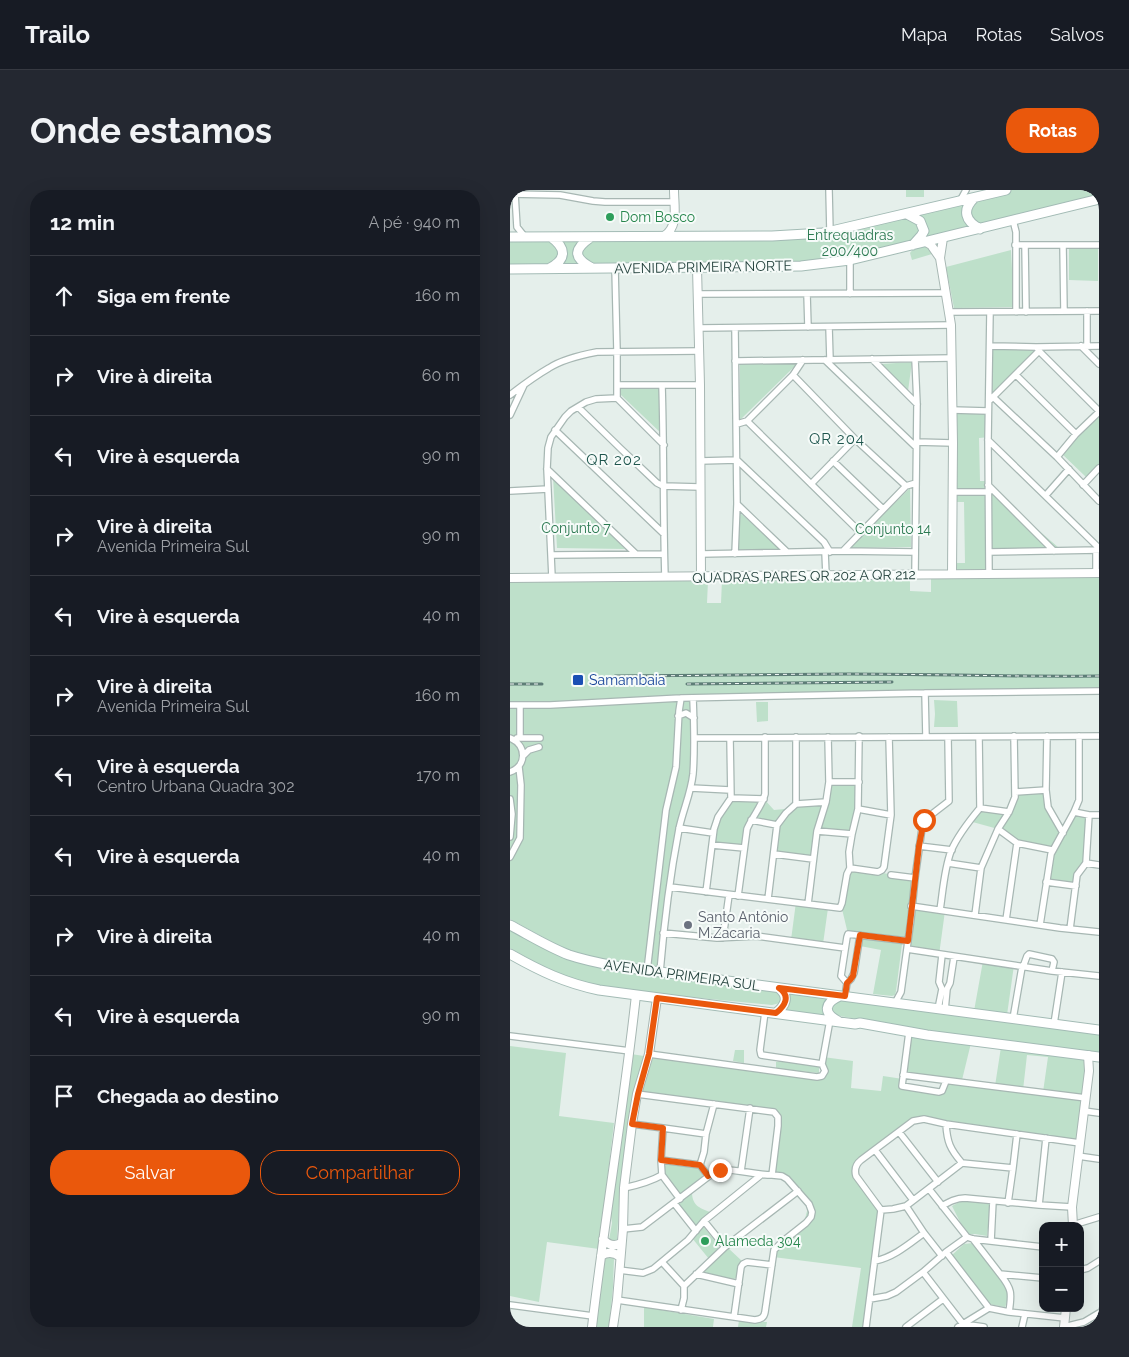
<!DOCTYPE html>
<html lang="pt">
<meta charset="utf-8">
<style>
:root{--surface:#171b24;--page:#242831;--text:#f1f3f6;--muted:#9ea1a6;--line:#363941;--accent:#ea580c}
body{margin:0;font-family:Raleway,sans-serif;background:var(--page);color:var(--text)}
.controls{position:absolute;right:15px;bottom:15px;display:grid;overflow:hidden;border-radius:10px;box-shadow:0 5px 20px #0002}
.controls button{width:45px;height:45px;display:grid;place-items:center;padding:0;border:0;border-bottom:1px solid var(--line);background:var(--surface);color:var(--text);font:25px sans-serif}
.stop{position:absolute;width:15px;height:15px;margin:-11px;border:4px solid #ea580c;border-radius:50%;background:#fff}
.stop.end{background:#ea580c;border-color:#fff;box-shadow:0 1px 5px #0008}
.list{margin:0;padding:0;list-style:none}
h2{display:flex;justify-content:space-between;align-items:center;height:65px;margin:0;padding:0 20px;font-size:21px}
h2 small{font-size:16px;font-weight:400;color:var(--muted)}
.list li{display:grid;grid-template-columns:32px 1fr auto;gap:15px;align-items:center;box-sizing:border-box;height:80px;padding:0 20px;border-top:1px solid var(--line)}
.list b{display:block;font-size:19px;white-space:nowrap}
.list p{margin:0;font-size:16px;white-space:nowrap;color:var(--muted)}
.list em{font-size:16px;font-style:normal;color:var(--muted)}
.actions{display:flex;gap:10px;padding:15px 20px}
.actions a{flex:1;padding:11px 0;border:1px solid var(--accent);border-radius:20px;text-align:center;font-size:18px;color:var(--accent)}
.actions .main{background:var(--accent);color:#fff}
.icon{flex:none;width:28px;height:28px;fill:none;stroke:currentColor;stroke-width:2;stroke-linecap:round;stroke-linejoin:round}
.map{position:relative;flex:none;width:589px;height:1137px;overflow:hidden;border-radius:20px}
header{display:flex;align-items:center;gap:30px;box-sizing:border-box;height:70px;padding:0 25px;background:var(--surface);border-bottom:1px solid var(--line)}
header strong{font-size:24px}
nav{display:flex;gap:28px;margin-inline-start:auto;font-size:18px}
.intro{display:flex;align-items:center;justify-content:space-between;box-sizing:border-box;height:120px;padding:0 30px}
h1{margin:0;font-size:35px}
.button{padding:12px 22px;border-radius:20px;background:var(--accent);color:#fff;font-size:18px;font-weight:700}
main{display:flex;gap:30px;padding:0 30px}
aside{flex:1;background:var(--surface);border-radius:20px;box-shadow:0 5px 20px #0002}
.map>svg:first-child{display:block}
.green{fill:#bee0ca;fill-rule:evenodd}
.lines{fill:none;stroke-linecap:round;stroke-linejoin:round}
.minor-casing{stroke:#a7b7b3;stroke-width:8}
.tertiary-casing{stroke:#a7b7b3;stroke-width:10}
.secondary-casing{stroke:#a3bbb5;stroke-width:11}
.minor{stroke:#fff;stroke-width:5.5}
.tertiary{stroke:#fff;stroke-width:8}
.secondary{stroke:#fff;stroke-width:9}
.rail-casing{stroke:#5e7d77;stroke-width:3}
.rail{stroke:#f6fbf9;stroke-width:1;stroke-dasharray:4;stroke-linecap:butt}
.route{stroke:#ea580c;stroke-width:6}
.leisure-dot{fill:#2e9e5b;stroke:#f6fbf9;stroke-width:2}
.transit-dot{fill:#1a4fb4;stroke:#f6fbf9;stroke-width:2}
.worship-dot{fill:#6b7280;stroke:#f6fbf9;stroke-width:2}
.labels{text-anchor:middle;stroke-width:4;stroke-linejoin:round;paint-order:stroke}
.leisure-label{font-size:14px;fill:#27864d;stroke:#f6fbf9;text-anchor:start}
.park-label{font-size:14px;fill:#2c7a52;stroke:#f6fbf9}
.street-label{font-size:14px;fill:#23413c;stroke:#f6fbf9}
.transit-label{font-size:14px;fill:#164399;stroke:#f6fbf9;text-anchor:start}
.worship-label{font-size:14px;fill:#5b616d;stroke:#f6fbf9;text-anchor:start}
.neighbourhood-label{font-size:15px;letter-spacing:1px;fill:#1e554d;stroke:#f6fbf9}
</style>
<header>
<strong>Trailo</strong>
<nav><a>Mapa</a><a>Rotas</a><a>Salvos</a></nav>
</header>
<div class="intro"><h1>Onde estamos</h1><a class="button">Rotas</a></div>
<main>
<aside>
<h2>12 min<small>A pé · 940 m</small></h2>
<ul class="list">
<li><svg class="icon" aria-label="ahead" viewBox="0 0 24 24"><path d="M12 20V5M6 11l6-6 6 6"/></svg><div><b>Siga em frente</b></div><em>160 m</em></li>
<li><svg class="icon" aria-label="right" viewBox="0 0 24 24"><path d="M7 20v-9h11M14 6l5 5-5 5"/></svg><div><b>Vire à direita</b></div><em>60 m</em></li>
<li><svg class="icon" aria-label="left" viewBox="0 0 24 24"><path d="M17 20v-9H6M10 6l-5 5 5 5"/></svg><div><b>Vire à esquerda</b></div><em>90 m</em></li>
<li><svg class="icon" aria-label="right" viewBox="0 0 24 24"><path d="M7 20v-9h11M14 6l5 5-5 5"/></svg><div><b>Vire à direita</b><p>Avenida Primeira Sul</p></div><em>90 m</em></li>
<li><svg class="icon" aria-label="left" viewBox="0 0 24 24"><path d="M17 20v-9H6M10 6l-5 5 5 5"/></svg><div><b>Vire à esquerda</b></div><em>40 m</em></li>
<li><svg class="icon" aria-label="right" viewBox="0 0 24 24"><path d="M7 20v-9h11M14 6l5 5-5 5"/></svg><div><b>Vire à direita</b><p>Avenida Primeira Sul</p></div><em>160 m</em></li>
<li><svg class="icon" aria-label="left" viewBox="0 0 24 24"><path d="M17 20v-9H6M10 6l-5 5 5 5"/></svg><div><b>Vire à esquerda</b><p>Centro Urbana Quadra 302</p></div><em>170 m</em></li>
<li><svg class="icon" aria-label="left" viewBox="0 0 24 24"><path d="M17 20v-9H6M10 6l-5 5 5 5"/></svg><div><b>Vire à esquerda</b></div><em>40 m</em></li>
<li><svg class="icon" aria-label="right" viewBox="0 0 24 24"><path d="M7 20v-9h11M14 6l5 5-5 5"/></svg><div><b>Vire à direita</b></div><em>40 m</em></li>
<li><svg class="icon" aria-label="left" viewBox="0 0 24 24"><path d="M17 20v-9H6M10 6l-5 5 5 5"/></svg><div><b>Vire à esquerda</b></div><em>90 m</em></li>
<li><svg class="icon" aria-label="arrive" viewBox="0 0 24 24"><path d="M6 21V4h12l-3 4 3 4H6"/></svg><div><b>Chegada ao destino</b></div></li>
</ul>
<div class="actions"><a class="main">Salvar</a><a>Compartilhar</a></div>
</aside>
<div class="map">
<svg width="589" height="1137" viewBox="0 0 589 1137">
<rect width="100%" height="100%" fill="#e5efeb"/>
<!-- green -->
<path class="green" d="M396,0H414V7H396Z
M492,0H589V7L343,68L261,74L0,77V50L297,46Z
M415,56L420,58L422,64L402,70L400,63L403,59Z
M559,58L588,59V91L559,90Z
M501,60L504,117L444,118L436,77Z
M483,159L526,160L482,206Z
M402,172L398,201L371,174Z
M230,173L287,174L230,230Z
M111,195L152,196L153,245L111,205Z
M445,221L481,222L480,247L469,248L470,291H480V299H446Z
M589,224V274L576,287L551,263Z
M43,287L115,359L47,358Z
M400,298L401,357L339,358Z
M481,299L549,358L482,359L481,322L480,381H446V373H455L454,312H446V300Z
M229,322L272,360L226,362Z
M589,384V501L183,508L184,571L175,616L148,777L122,773L92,770L62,763L0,729V387L33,386L198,391L197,413H211L212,390L400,385V401L421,402V385Z
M424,510L447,511L448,537H424L425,524Z
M246,512H258V531L247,532Z
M319,592H349L348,619L342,644L307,641L303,669L264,664L267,635L241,630L234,658L202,655L204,639L221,608L254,609L264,620L275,619L286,614L316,612Z
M536,600L538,617L553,642L564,622L579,625L573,675L566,696L536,692L542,661L507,653L488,639L459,631L470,618L499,621L505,602Z
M340,678L405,688L401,716L435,721L429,765L397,759L398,751L338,744L332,719Z
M286,712L318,718L313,754L281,750Z
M0,738L61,768L269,801L272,808L270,813L262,815L148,804L86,796L55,787L28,774L0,758Z
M351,746L391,752L392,754L386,801L385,805L382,806L363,804L371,760L350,756Z
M473,771L504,775L497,825L464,821Z
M275,801L319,806C311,816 313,817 319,827L274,820Z
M327,810L379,815L589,843V863L373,834L325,825L322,823L321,814Z
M400,845L461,853L452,890L394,885Z
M0,856L56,863L49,926L104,933L89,1059L37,1052L29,1112L0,1106Z
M491,857L582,865L569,952L414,929L403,931L351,970L345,982L371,1020L356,1131L359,1137H342L351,1078L263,1067L264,1062L293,1036L299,1014L283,995L282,989L273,984L262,985L267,947L266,924L128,904L138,864L311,885L313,867L343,871L341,898L371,901L373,886L393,889V895L431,901L433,891L485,896ZM517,865L538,867L533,902L513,900Z
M225,860H234V873L223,871Z
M121,864L134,866L133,876L122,907L110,995L107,1050L102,1052L99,1050L102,1033L100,1020Z
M270,871L309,876V883L266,879V872Z
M157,973L188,977L193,986L173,1003H169L153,982V979Z
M182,1002C182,1015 189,1018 200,1022L190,1031L185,1037L167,1013Z
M455,1009L481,1013L477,1046L465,1044H456L442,1016Z
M193,1036L208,1055V1060L199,1069L182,1048Z
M463,1053C473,1064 497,1087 498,1102C499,1107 497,1112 495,1117L479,1114L442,1065L454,1054Z
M217,1057L232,1071L229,1073L227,1087L224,1089L194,1084V1081Z
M95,1067H102L104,1069L103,1097L99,1137H85Z
M134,1117L204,1129L203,1137H134Z
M229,1130L250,1132H257L256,1137H228Z"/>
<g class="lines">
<!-- minor casing -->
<g class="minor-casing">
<path id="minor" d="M319,0L320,42
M0,4L50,5L83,11L95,12H164
M5,4L7,37L15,47
M450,11L456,0
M503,30L506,42V122
M505,55H589
M515,55L516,122
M553,55L554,121
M340,70V104
M188,104L436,103
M297,104L298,137
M577,121V156
M439,122L589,121
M319,137L320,170
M189,138L441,135
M225,138L227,314L277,362
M480,156L526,157L589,156
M571,156L589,174
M529,161L589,221
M362,169L407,214
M315,170L406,257
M225,171L442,168
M283,185L345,249L396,296
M506,185L566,244
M107,195H190
M152,195C154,259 153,323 155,387
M0,205C13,195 25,186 39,178C53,169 71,165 87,162L189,161
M483,207L547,267L589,311
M107,208L154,255
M480,210L529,161L527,158
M68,217L110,258L147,293L153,296L190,297
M442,220L478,221
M0,225L14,195
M237,231L283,185L293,170
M227,234L237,231L350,342
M45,240L154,344
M478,250L589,358
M406,252L443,253
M547,267L566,244L589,222
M190,271L227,270L314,352L320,362
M323,271L373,319
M37,279L126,364
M301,294L345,249
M478,295L544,361
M573,295L589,278
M0,301L38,299
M442,302H479
M536,305L559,279
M586,360V383
M333,361L396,296L406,293
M315,362L316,385
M479,362L589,360
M191,364L333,361L405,362
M225,364L227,314
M42,365L154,364
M405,384L407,214L405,169
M479,384L478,250L480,122
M42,387L37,279L38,258L41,247L55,227L61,221L76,212L86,209L107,208V161L105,78
M415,503L416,547
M0,515H40L171,508L415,503L589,501
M10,515V548
M168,526L176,523L184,528
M537,546L536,600L538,617L553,643
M0,548C17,555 17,576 0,582
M7,548H30
M184,548L589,546
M13,566L19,560L29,557
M319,592H349
M181,598L220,600
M505,602L536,600
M221,608L254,609
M0,609L2,624L0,647
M286,614L316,612
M470,618L499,622
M348,619L381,625
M564,622L579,625H589
M579,625L576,673L589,675
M241,630L267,635
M169,638L203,643
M488,639L507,653L496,730
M307,641L342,644
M507,653L542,660
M202,655L234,658
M409,656L442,660
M264,664L303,669
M0,667L10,648L11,595L9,577
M438,673L471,678
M340,678L368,682L372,680L374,677L381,625L379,547
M381,685L405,688
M536,692L566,696
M160,697L330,718L332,713L337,684L340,678L339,662L342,644L348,619L349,546
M196,702L204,639L208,627L221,608L220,548
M228,706L237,639C242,627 252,616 255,604V547
M258,709L267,635L276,623L286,614V547
M298,714L307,641L316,612L319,592L318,547
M401,716L550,738L589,742
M430,720C433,701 434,680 441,661C447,647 460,630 470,618L469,547
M465,725L471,678L488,639L499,622L505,607L504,546
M530,735L541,664L564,622L569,610V546
M560,739L567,685L576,673
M153,743L207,748L246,746L335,758
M213,748L219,705
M397,759L542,781L589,786
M513,777L517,766L519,764L542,769L544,772L542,781
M137,781L156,620L166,577L169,521L171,508
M150,782C154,734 160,686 169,639C173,620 181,603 183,584C185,559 184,533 183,508
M337,793L331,786L337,747L338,744L398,751
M335,806L337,793L341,789L344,783L350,745
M385,813L391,802L401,729L405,688L413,631L439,611L438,547
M428,819L432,799L429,792L432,765
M435,820L437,799L440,793L444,767
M503,829L512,777
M544,834L552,782
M399,842L392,896L429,902L432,901L436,891
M0,846L120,861
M139,864L307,887L312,886L315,881L312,874L251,865L250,860L255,822
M312,874L320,830
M393,885L576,908
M574,921L589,923
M122,934L153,938L151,970
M436,934C437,952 440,959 452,973
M153,938L196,944
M389,942L428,992
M365,960L403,1010
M568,966L589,969
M190,975L194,962L196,944L204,914
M231,981L240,918
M152,985L170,1009
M114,998C128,995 140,992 152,985L151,970L190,975L198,986
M419,999L457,1047L463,1049L533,1057
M164,1013L186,1041
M498,1013L503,978
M529,1015L536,948
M396,1016L414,1043L432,1066
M432,1016C439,1012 446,1008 455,1008L529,1015L562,1017
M371,1020L383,1019L396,1016L452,973L503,978L507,944
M194,1031L215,1057
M563,1035L589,1027
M113,1039L132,1037L207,980C225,978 243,985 262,985
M457,1047L436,1062L479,1118L499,1122L555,1128
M463,1049L490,1084L533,1088
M481,1051L483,1011
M365,1071C384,1067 399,1054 414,1043
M152,1072L174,1096
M109,1080L133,1083L143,1079L178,1050L194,1031L251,985
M570,1080L578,1078L589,1071
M413,1082L453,1134L474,1137
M186,1084L229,1094
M490,1084C502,1099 502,1103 499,1122
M360,1109L377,1106L386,1102L413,1082L436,1062
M107,1110L245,1130C251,1129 254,1128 255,1122L264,1060L272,1052L296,1033L301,1027L302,1022L299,1014L277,989L272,986L262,985L268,936V927L264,922L127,904
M0,1115L83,1126
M171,1120L174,1108V1096L215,1057L288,1001
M224,1127L231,1077L233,1074L237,1072L262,1075
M356,1137L371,1020L346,986C344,979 346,974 351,970L403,931L414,929L436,934L570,953
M396,1137L433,1109
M448,1137L479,1118
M512,1137L515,1124
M554,1137L574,1132L589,1123"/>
</g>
<!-- tertiary casing -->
<g class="tertiary-casing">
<path id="tertiary" d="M154,46C169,37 164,16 164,0
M416,52L421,55L430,68L441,135L443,253L442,384
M430,68L433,48
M187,78L190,195L191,387
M0,388L589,383
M563,1036L562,1017L579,881L578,865
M93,1049C98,1055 104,1057 111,1053
M91,1066C98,1061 104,1062 110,1067
M82,1137C95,1026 114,916 126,805
M103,1137L107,1110L113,1039L114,998L122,934L127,904L139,864L147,808
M554,1137L556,1118"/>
</g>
<!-- secondary casing -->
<g class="secondary-casing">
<path id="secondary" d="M464,8C452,20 455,31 470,39
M397,24L410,31L414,41L411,46L403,55
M0,47L262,46L313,43L496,0
M81,47C64,59 62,67 82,78
M40,78C57,69 56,58 41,47
M0,79L291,76L340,70L589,9
M0,735C19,745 38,757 59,765C74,770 89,773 105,776L589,840
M0,764C30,781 55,793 89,800L345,834L350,833L417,845L589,867
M266,823C275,816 280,807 269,798
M328,831C313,823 314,813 330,806"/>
</g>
<!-- minor -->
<use href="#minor" class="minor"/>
<!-- tertiary -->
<use href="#tertiary" class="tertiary"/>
<!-- secondary -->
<use href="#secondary" class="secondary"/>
<!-- rail casing -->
<g class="rail-casing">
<path id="rail" d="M105,486C183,486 261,484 339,484C423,484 506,487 589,486
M0,494H32
M177,494L382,492"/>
</g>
<!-- rail -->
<use href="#rail" class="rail"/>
</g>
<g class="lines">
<!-- route -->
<path class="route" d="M210,980H207L198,986L190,975L151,970L153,938L122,934L128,904L139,864L147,808L266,823C275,816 281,806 269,798L335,806L337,793L340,790L343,786L350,745L398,751L409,656L414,630"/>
</g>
<!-- markers -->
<g class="leisure-dot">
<circle cx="100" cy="27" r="5"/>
<circle cx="195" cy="1051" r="5"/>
</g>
<rect class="transit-dot" x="62" y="484" width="12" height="12" rx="2.5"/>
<circle class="worship-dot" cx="178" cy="735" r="5"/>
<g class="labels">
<!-- leisure labels -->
<g class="leisure-label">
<text x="110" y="32">Dom Bosco</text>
<text x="205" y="1056">Alameda 304</text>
</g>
<!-- park labels -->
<g class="park-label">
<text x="340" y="50">Entrequadras<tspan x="340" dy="16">200/400</tspan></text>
<text x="66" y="343">Conjunto 7</text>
<text x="383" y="344">Conjunto 14</text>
</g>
<!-- street labels -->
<g class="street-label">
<text transform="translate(193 77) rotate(-1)" y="5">AVENIDA PRIMEIRA NORTE</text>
<text transform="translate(294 386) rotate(-1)" y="5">QUADRAS PARES QR 202 A QR 212</text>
<text transform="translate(172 785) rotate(8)" y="5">AVENIDA PRIMEIRA SUL</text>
</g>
<!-- transit labels -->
<g class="transit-label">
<text x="79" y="495">Samambaia</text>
</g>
<!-- worship labels -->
<g class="worship-label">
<text x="188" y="732">Santo Antônio<tspan x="188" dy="16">M.Zacaria</tspan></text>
</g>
<!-- neighbourhood labels -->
<g class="neighbourhood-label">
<text x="327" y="254">QR 204</text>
<text x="104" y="275">QR 202</text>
</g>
</g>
</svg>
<div class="controls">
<button>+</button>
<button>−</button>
</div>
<div class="stop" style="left:414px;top:630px"></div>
<div class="stop end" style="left:210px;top:980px"></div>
</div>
</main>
